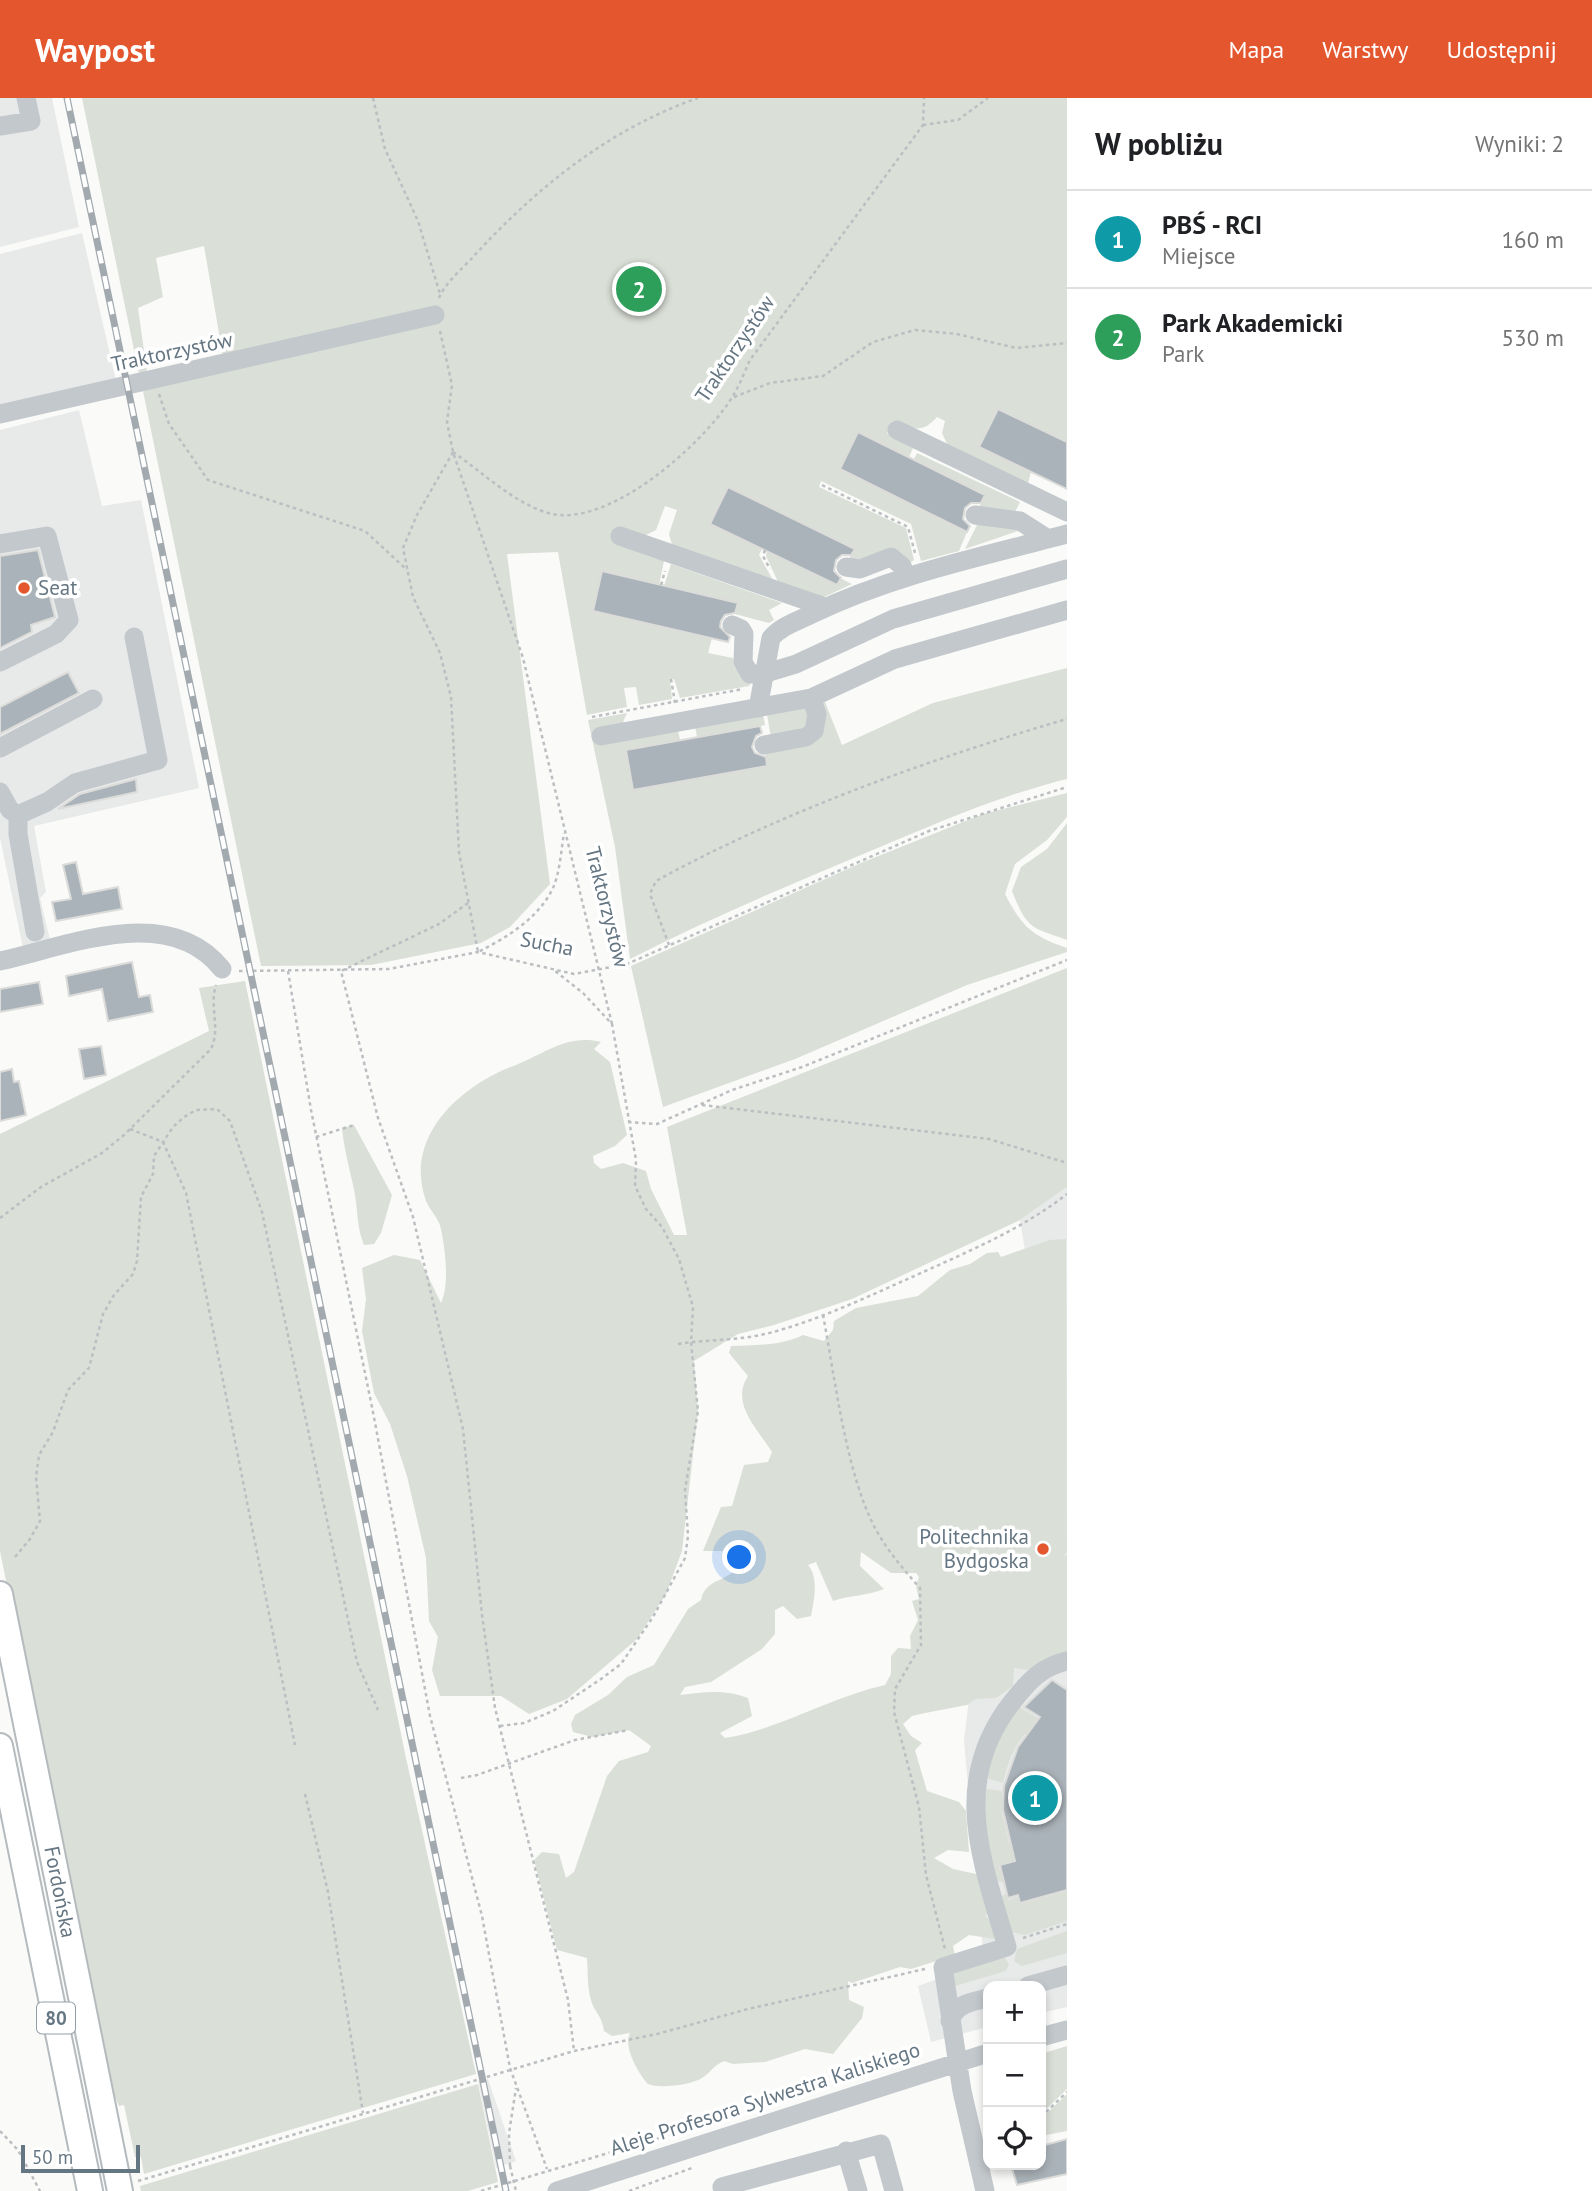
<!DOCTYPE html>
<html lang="pl">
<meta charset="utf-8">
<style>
:root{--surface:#fff;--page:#f2f2f2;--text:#202124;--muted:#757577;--line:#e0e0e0;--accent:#e4572e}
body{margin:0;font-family:"PT Sans",sans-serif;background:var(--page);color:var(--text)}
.controls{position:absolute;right:21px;bottom:21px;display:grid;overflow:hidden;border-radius:14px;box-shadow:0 4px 10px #0003}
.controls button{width:63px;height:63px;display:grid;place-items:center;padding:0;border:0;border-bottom:2px solid var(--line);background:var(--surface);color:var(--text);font:35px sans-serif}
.scale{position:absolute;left:21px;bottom:18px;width:119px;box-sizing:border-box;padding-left:7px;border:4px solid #657683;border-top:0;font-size:19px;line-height:24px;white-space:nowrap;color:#657683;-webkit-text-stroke:5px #fff;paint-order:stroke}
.you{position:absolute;left:740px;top:1460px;width:24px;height:24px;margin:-18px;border:5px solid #fff;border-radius:50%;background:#1a73e8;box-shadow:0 0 0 10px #1a73e833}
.badge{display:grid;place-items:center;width:46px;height:46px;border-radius:50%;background:var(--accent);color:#fff;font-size:23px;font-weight:700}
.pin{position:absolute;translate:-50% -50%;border:4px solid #fff;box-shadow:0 2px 7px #0006}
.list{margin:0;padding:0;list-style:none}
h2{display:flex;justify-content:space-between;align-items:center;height:91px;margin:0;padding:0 28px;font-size:30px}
h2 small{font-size:23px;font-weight:400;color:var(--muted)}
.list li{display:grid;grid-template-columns:46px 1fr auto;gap:21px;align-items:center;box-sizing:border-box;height:98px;padding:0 28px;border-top:2px solid var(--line)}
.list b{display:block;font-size:26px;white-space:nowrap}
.list p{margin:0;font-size:23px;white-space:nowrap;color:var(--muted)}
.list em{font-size:23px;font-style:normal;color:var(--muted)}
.icon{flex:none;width:38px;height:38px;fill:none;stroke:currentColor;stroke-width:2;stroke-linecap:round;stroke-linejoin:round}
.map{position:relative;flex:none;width:1067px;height:2093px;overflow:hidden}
header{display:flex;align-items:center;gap:42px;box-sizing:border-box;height:98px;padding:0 35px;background:var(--accent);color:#fff}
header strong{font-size:33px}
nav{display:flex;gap:38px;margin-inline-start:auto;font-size:24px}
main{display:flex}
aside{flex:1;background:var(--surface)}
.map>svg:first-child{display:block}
.built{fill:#e8e9e9}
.green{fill:#dadfd7;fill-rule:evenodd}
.building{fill:#aab3b9;stroke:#dcdcda;stroke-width:2}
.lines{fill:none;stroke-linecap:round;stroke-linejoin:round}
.major-casing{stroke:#b5babe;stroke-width:28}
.path{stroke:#bbbfc2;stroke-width:2.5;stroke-dasharray:3.5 3.5;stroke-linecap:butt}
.minor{stroke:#c3c8cc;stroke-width:19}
.major{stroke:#fff;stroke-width:24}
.rail-casing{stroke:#a2aab0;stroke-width:7}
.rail{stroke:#fff;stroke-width:4.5;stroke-dasharray:13;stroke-linecap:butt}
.path-bridge{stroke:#bbbfc2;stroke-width:2.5;stroke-dasharray:3.5 3.5;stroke-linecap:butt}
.poi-dot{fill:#e4572e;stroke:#fff;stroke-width:2.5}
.labels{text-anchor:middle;stroke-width:7;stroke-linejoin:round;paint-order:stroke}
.shield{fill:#fff;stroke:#939fa8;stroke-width:2}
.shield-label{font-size:19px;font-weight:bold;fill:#657683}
.street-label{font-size:21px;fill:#657683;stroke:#fff}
.poi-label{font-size:21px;fill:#657683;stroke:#fff;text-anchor:start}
</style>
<header>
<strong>Waypost</strong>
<nav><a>Mapa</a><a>Warstwy</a><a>Udostępnij</a></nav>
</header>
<main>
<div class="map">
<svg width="1067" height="2093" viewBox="0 0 1067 2093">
<rect width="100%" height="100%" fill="#fafaf8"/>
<!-- built -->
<path class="built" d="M0,0H52L79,129L0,149Z
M82,135L117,287L0,312V156Z
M79,312L102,408L141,402L199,690L34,728L46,794L40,800L51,846L23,850L0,740V332Z
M1067,1089V1909L1041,1915V1888H988V1929L931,1944L918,1888L984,1864L964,1643L977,1533L1061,1369L1020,1122Z
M488,1981L516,2063L496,2070L478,1983Z"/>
<!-- green -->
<path class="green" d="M82,0H1067V344L997,311L979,348L1031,374L1027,389L948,348L942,335L945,323L937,319C921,337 913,330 892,323L887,335L914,348L909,359L858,334L840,371L967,434L959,453L921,463L911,426L821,383L819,389L906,430L914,462L907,467L848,464L854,450L728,390L711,426L762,451L759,457L774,484L672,447L669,436L677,412L665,408L656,432L644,438L665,458L659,487L712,540L708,555L733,560L735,570L751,584L749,588L680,600L674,581H670L672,601L639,607L636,589L624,590L627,609L587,617L558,454L507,456L550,786L510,829L481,845L371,867L261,868L143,293L225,270L204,148L156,160L163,199L138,210L147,274L139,276Z
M917,355L1020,404L1015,414L979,409L985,397L914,361Z
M978,425L1021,432L965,451Z
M767,453L837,487L840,480L852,486L822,500L779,486L766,458Z
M671,466L782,505L769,512L774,522L769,525L735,516L737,505L664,488Z
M1067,570V681C998,698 933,727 868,754C787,788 708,821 630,861L615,749L588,622L627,615L623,624L678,632L680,642L626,652L634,692L767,668L765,655L823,616V599L842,647L933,605Z
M802,608L809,612L807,630L771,640L767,616Z
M763,616L765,627L697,639L695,628Z
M1067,695V719L1047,742L1015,766L1005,796C1022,829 1032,838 1067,850V854L967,887L795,961L663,1009L631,868L861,765L983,716Z
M1067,725V842C1030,829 1027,831 1012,793L1021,769L1047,751Z
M1067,870V1089L1020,1122L852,1201L774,1227L738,1236L694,1263L698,1313L682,1453L666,1496L637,1541L567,1601L529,1616L501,1598H440L432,1572L438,1539L429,1523L426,1460L407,1378L390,1326L374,1295L362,1233L366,1201L362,1170L394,1157L420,1162L441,1205C450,1185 445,1152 441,1131C439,1120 430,1113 426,1103C403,1038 461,987 516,967C546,955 567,936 601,944L594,951L610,964L627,1037L615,1048L593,1058L594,1065L601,1071L623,1065L646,1073L651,1091L674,1137H687L667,1029Z
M245,883L406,1660L476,1976L144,2076L141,2059H135L124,2007L119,2008L106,1978L0,1453V1036L209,933L199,890Z
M354,1027L392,1097L381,1135L374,1146L364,1147C357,1130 358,1115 355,1097C351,1075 344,1053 342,1030Z
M1066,1141L1067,1454L1063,1458L1067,1457V1556L1027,1572L1014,1570L1013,1588L996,1600L976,1601L967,1607L925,1615L912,1618L903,1626L911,1638L922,1645L915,1652L927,1693L959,1704L966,1713L969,1754L948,1752L934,1760L953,1771L981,1777L993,1812L985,1817L996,1831L995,1841L969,1837L953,1848L955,1857L911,1871L900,1869L852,1885L848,1883L849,1902L864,1909L862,1920L833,1956L805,1951L765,1964L733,1966L724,1963C714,1967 711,1974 702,1980C691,1987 660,1991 648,1986C638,1975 623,1949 630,1935L612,1938L604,1933C602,1917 594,1914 591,1902C587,1889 588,1873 587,1860L557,1852L534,1762L542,1754L559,1756L566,1780L574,1774L607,1678L619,1663L648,1654L651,1648L629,1632L592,1639L573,1634L571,1626L575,1617L608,1597L627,1579L654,1567L688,1511L701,1502C706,1476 738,1486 739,1459L731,1453H703L721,1409L732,1408L744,1367L768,1364L772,1354C757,1330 730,1305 748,1278L729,1255L731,1248C755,1247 781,1248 803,1237L824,1243L833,1232L834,1223L856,1210L918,1198L950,1172L970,1166L987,1155L998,1154L1001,1159L1050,1142ZM861,1454L891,1475H916L919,1479L916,1488L919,1501L912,1503L918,1522L910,1538L911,1551L898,1550L891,1558V1576L885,1587C830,1599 781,1631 725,1640L720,1635L752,1618L748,1600C725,1591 703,1594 680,1597L685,1589L711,1584L762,1551L775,1536V1512L783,1508L797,1521L811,1518C814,1503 819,1479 808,1467L816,1464L833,1503C850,1497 867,1498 884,1491L860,1468Z
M1016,1607L1049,1627L1038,1644L1025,1636C1013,1650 1007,1667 1003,1685L986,1680L989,1658Z
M987,1691L1002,1693V1715L1009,1745L1024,1742L1028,1759L998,1767L1005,1785L995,1782L985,1743L984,1692Z
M1067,1793V1823L1025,1837L1011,1834L1001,1798L1006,1796L1008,1802L1017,1799L1020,1806Z
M1067,1833V1855L1022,1868L1014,1863L1017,1851Z
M1003,1857L1009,1866L1006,1873L948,1890L949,1872Z
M1067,1948V1991L1041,2016V1956Z
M478,1986L498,2084L468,2093H141L140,2088Z
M1067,1996V2033L1041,2038V2021Z"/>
<!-- building -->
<path class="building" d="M998,311L1067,344V391L979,349Z
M858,334L985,397L981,405H971L965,410L963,421L970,428L967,434L840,371Z
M728,389L855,451L851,457H842L836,462L834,473L841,480L837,487L710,426Z
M38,452L55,519L31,527L32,534L0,550V458Z
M602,473L738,505L735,515L725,517L721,523L720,529L730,539L728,544L593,513Z
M68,574L79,595L0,636V609Z
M760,628L762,635L756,638L752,649L755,655L766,659L767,668L633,692L626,652Z
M136,681L137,694L58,711L80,696Z
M76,764L83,796L118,789L122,811L56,823L52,804L71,801L63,767Z
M132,864L139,899L150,897L153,914L108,923L102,891L69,898L66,878Z
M39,884L43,906L0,914V891Z
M101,948L106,977L84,981L79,951Z
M12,971L14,984L19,983L26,1017L0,1023V974Z
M1052,1582L1067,1592V1792L1020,1805L1018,1797L1008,1800L1000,1767L1015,1763L1003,1712L1004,1688L1018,1649L1040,1619L1024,1609Z
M1067,2041V2076L1017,2087L1011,2067H1041V2048Z"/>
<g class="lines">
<!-- major casing -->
<g class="major-casing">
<path id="major" d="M0,1496L120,2093
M0,1648L90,2093"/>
</g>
<!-- path -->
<path class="path" d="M373,0L385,51L418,123L440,196
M923,27L958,22L988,0
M439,200C445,185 462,171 473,159C536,90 609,31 698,0
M440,233L452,287L447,324L453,354L523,560L612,926
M159,296L169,326L208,382L365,433L407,472
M734,299L770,285L823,278L873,244L915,232L957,236L1016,250L1067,245
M453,354C482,374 514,405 548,415C607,432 702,347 731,301C739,289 744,275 750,262L923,27L924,0
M453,354L417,417L403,450L413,499L440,555L451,599L459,754L478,854C506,840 539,820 553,790C560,774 561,753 564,735
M822,387L908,429L915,455
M765,452L763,458L770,471
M661,487L665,473
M671,581L675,605
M592,619L743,591
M468,805L439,826L341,873L378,1020L413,1119L463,1331L482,1517L495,1610L568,1902L574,1953
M669,847L650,796L656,783C781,714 930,661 1067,621
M239,873L389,871L478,854L574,876L627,866L929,733L1067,689
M288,873L311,1012L373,1314L430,1618L482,1818L510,1970L547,2071
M702,1007L989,1041L1067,1065
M628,1024L657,1026L732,992L802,969L1067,862
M130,1031L163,1044L186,1095L295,1647
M316,1039L354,1027
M0,1120L41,1089L102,1055L124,1037L211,951C221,930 209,909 216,887
M823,1217C835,1280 846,1375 875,1430C887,1452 903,1471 920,1490L921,1547L895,1591L894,1614L919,1709L926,1777L945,1851
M678,1246C710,1241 741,1243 773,1234C821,1221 867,1199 912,1179C965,1155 1021,1132 1067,1096
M15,1459L30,1441L40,1423L36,1379L39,1357L53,1334L68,1292L89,1270L103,1216L114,1197L133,1176L137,1163L141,1099L153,1076L154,1058L173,1029L184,1019L196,1012L217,1011L230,1023L262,1114L357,1564L378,1612
M500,1628L524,1625L553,1613L601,1581L621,1566L653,1519L685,1460L688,1438L685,1392L698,1313L691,1244L693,1209L679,1161L662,1129L646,1111L635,1088L636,1062L612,926L583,895L555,873
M461,1680L477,1677L575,1642L629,1632
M305,1696L328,1794L363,2015
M1023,1840L1067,1826
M1041,2019L1067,1994
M0,2033L18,2052L40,2093
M510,2068L509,2035L516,1990
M138,2083L574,1953L657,1936L748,1911L925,1871
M481,2093L686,2032
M629,2093L692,2070"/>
<!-- minor -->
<path class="minor" d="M0,28L31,23L26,0
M0,316L435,217
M897,332L1067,414
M975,417L1020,423L1048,441
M620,438L825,509
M0,446L47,438L69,522L56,536L0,564
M846,469L860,471L891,459L902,468L906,478
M732,527L741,531L744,536L743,564L750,576H763L796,566L893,521L1067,471
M811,600L895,561L1067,512
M758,610L771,540C781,528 798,523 812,516C893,477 981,459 1067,436
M601,638L811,600L817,616L814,633L806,639L764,647
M0,650L93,601
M0,694L10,712L18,717L47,704L75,685L158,662L134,539
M18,717V736L35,834
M0,863C69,848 169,804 222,871
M1028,1888L1067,1877
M950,1923C956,1905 972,1904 988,1900
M1041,1939L1067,1932
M846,2053L858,2093
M722,2089L881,2046L894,2093
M557,2093L988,1955
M985,2093L962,1993L943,1869L1007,1849C982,1762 949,1683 1013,1603C1029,1583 1041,1569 1067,1563"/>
<!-- major -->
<use href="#major" class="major"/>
<!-- rail casing -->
<g class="rail-casing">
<path id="rail" d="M67,0L506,2093"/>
</g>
<!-- rail -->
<use href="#rail" class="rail"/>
<!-- path-bridge -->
<path class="path-bridge" d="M510,2068L516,2093"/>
</g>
<!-- markers -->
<g class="poi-dot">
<circle cx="24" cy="490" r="7"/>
<circle cx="1043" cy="1451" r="7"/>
</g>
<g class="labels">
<!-- shield labels -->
<rect class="shield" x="37" y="1904.5" width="38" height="31" rx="5"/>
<g class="shield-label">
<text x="56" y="1927">80</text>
</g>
<!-- street labels -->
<g class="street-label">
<text transform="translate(735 251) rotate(-56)" y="7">Traktorzystów</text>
<text transform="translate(172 254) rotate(-12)" y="7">Traktorzystów</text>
<text transform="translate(607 809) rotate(76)" y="7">Traktorzystów</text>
<text transform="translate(547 846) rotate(11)" y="7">Sucha</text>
<text transform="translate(60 1794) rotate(79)" y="7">Fordońska</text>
<text transform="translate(765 2001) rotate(-18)" y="7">Aleje Profesora Sylwestra Kaliskiego</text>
</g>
<!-- poi labels -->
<g class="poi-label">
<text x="38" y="497">Seat</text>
<text x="1029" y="1446" text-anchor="end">Politechnika<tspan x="1029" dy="24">Bydgoska</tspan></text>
</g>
</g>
</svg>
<div class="controls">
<button>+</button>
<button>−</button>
<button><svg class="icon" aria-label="locate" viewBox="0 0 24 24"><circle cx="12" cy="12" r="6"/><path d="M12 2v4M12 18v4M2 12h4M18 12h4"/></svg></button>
</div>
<div class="scale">50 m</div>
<div class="you"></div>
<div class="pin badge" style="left:1035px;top:1700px;background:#0f9aa8">1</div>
<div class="pin badge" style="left:639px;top:191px;background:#2e9e5b">2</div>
</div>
<aside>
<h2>W pobliżu<small>Wyniki: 2</small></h2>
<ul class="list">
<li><span class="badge" style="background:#0f9aa8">1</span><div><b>PBŚ - RCI</b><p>Miejsce</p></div><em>160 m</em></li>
<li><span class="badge" style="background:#2e9e5b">2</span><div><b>Park Akademicki</b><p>Park</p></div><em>530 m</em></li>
</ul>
</aside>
</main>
